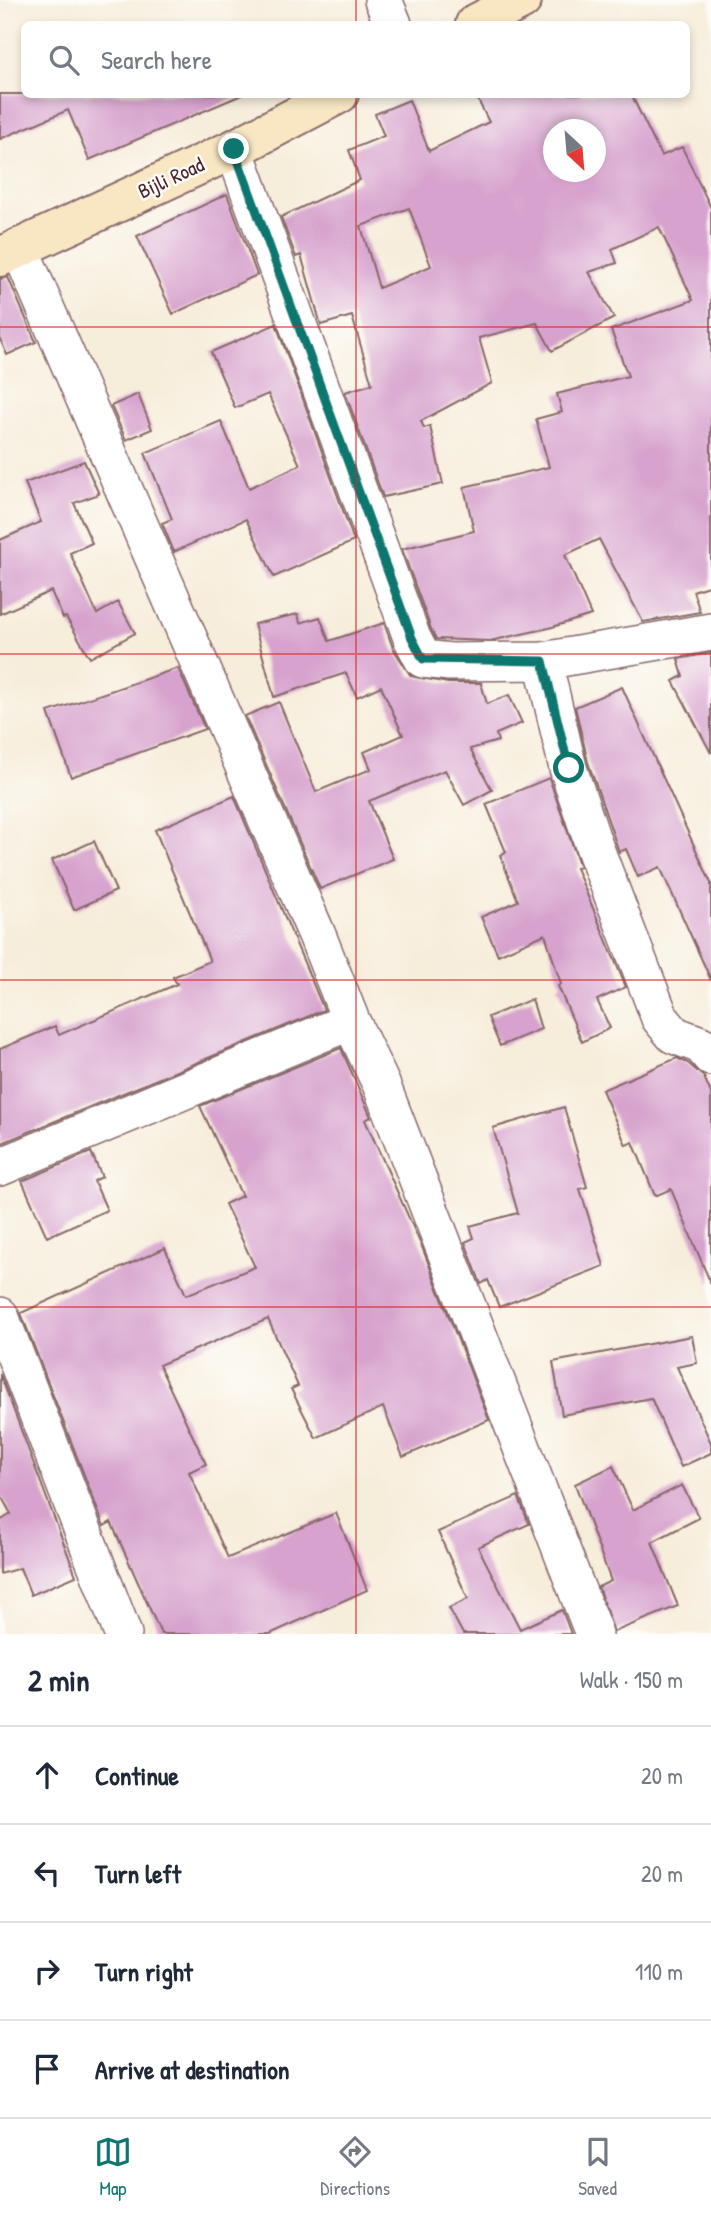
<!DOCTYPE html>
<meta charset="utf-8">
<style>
:root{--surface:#fff;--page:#f6f6f7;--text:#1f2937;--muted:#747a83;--line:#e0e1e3;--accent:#0f766e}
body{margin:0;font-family:"Patrick Hand",sans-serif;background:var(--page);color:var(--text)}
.compass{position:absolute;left:543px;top:119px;width:63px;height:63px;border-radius:50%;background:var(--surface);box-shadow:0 4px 10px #0003;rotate:154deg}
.stop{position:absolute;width:21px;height:21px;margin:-16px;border:5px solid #0f766e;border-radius:50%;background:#fff}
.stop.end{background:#0f766e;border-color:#fff;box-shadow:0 2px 7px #0008}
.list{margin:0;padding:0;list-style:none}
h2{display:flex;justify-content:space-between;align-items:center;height:91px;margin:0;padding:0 28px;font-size:30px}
h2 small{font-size:23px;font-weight:400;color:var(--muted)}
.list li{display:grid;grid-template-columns:46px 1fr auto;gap:21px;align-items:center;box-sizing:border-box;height:98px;padding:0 28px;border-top:2px solid var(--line)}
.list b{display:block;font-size:26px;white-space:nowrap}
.list em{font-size:23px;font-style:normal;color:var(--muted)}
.icon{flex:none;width:38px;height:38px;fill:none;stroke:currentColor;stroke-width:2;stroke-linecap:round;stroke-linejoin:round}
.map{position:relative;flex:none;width:711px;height:1634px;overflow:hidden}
.search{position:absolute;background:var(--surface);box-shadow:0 4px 10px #0003;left:21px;right:21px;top:21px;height:77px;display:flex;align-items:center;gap:18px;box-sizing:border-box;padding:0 24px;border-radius:10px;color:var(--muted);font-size:26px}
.sheet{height:483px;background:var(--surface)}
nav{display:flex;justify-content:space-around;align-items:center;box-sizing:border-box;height:98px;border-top:2px solid var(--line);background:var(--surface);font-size:19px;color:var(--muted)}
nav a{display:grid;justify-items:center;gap:4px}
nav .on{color:var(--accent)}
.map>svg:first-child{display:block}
.building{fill:#d7a2ce;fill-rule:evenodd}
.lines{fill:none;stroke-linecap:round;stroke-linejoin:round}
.street-casing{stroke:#876769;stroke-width:40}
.secondary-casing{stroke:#876769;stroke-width:42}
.street{stroke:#fff;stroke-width:37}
.secondary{stroke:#f9e7c3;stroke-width:38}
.route{stroke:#0f766e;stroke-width:9}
.grid{fill:none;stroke:#d62828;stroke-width:2;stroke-opacity:0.55}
.labels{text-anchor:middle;stroke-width:5;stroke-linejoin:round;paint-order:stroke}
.street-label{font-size:21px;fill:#4a1f2b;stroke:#fdfcf7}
</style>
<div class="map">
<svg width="711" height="1634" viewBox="0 0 711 1634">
<rect width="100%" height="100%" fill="#fdfcf7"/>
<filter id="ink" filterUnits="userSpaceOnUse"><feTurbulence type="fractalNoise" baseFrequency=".0143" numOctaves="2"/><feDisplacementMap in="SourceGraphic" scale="14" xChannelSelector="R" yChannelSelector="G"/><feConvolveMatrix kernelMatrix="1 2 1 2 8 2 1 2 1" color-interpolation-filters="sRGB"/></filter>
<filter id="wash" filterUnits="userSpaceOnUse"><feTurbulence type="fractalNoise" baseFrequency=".00686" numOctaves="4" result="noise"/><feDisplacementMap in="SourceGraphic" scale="28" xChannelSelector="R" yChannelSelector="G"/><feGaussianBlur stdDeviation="1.57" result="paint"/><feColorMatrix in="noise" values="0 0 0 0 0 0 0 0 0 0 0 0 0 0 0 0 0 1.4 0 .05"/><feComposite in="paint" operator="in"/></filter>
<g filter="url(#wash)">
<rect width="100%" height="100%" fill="#f7eddb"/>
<g id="blocks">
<!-- building -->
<path class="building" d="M0,94H244L89,160L68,110L0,139Z
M475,94H631L661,156L682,147L711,208V585L693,591L700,612L643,622L599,539L565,555L591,615L549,628L490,641L436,639L431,629L402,549L474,531L464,487L549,467L536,419L562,412L557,394L628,376L611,330L693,300L659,227L612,249L617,263L589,272L614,318L552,351L537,323L479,338L492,383L421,421L424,428L430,426L443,484L383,497L345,392L372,384L352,316L321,325L301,255L296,257L281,217L360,180L349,150L384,136L375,114L409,100L429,151L489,122ZM554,130H596V172H554ZM409,208L431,266L379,288L361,226Z
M227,194L257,275L173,314L137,236Z
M8,277L36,342L7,355L0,339V279Z
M276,324L354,541L274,577L246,519L174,552L162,523L172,519L145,453L221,421L249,488L300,465L268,394L235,408L211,352Z
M138,394L152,429L126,440L111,406Z
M84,461L99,494L74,503L92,543L70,553L97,614L118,602L135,633L90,658L66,617L63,618L51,591L0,614V540L41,522L25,483Z
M298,614L300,623L320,617L329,641L384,623L393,648L411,676L448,683H481L487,704L509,695L522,723L496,734L498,741L470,749L492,790L464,805L445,770L369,801L393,859L320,889L245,716L279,702L316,792L371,769L364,752L403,735L381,686L357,697L346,673L274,697L254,624Z
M711,653V753L673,681L683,676L678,659Z
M178,668L205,729L71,777L48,712Z
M622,687L711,883V980L660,867L638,877L626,849L619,852L588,762L575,707Z
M549,778L580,867L576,868L626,987L597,1000L610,1028L582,1042L558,986L561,984L545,934L498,955L481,917L518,901L500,855L506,852L486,804Z
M234,796L324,1010L0,1144V1049L55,1026L59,1035L177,984L173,977L210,961L155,830Z
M94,841L116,891L74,910L52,860Z
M532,999L541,1029L500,1046L488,1017Z
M341,1048L371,1117L365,1120L422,1247L489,1420L403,1457L383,1407L316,1438L291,1389L298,1386L268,1319L159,1365L206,1464L189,1472L228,1558L336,1513L367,1590L270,1634H161L111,1522L104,1526L21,1313L165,1248L186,1295L255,1267L225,1204L242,1196L200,1106Z
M677,1058L688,1063L704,1077L711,1093V1284L671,1189L655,1196L633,1142L626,1145L602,1090Z
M564,1107L587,1187L580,1189L604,1266L499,1307L488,1280L481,1284L465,1242L474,1238L470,1226L518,1213L493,1128Z
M91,1152L102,1177L94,1181L107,1210L47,1237L22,1181Z
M692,1336L697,1363L677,1367L711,1443V1453L681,1467L651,1398L562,1415L553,1362Z
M0,1374L76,1576L31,1595L20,1568L0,1574V1521L11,1514L0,1494Z
M613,1466L633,1510L682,1485L699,1518L652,1542L678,1606L614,1632L598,1587L611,1581L575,1484Z
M518,1496L529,1524L478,1547L520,1629L562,1610L571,1634H463L449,1608L468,1599L438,1532Z"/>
</g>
</g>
<g filter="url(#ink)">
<use href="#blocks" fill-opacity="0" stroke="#876769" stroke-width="2"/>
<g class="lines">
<!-- street casing -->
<g class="street-casing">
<path id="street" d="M383,0L393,24
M234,149L412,638L423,659L450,662L543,661
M19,247L317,935L351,1021L381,1084L594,1634
M711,632L543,661L568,768L594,846L660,1018L674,1035L701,1045L711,1057
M0,1167L351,1021
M0,1316L123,1634"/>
</g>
<!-- secondary casing -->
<g class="secondary-casing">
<path id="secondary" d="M475,24L522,0
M0,257L234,149L339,94"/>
</g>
<!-- street -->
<use href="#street" class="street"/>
<!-- secondary -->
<use href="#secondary" class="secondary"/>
</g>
</g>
<g class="lines" filter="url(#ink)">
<!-- route -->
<path class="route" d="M234,149L412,638L423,659L543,661L569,768"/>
</g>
<!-- grid -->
<path class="grid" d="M356,0V24M356,94V1634M0,327H711M0,654H711M0,980H711M0,1307H711"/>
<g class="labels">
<!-- street labels -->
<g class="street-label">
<text transform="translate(171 178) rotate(-25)" y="7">Bijli Road</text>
</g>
</g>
</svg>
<svg class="compass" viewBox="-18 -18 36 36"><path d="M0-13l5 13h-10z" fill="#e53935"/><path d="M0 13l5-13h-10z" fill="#747a83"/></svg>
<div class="stop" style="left:569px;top:768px"></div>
<div class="stop end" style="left:234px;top:149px"></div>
<div class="search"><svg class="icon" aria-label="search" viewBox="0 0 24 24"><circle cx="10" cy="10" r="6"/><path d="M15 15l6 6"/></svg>Search here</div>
</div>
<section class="sheet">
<h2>2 min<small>Walk · 150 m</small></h2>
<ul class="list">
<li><svg class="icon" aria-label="ahead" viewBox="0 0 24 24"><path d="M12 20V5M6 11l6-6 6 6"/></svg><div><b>Continue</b></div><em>20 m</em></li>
<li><svg class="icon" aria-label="left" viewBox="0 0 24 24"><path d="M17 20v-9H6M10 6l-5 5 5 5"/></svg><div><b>Turn left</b></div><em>20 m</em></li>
<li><svg class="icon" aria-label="right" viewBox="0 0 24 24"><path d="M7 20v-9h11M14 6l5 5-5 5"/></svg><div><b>Turn right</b></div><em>110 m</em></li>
<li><svg class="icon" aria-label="arrive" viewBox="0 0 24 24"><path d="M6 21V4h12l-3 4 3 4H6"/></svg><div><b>Arrive at destination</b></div></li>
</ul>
</section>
<nav>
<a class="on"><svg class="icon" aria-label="map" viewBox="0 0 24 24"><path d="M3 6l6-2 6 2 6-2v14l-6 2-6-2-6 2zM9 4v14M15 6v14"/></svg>Map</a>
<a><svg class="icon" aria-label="directions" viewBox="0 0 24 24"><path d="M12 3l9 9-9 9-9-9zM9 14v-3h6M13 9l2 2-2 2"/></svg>Directions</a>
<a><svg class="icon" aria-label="saved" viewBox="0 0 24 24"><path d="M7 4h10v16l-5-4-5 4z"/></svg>Saved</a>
</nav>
